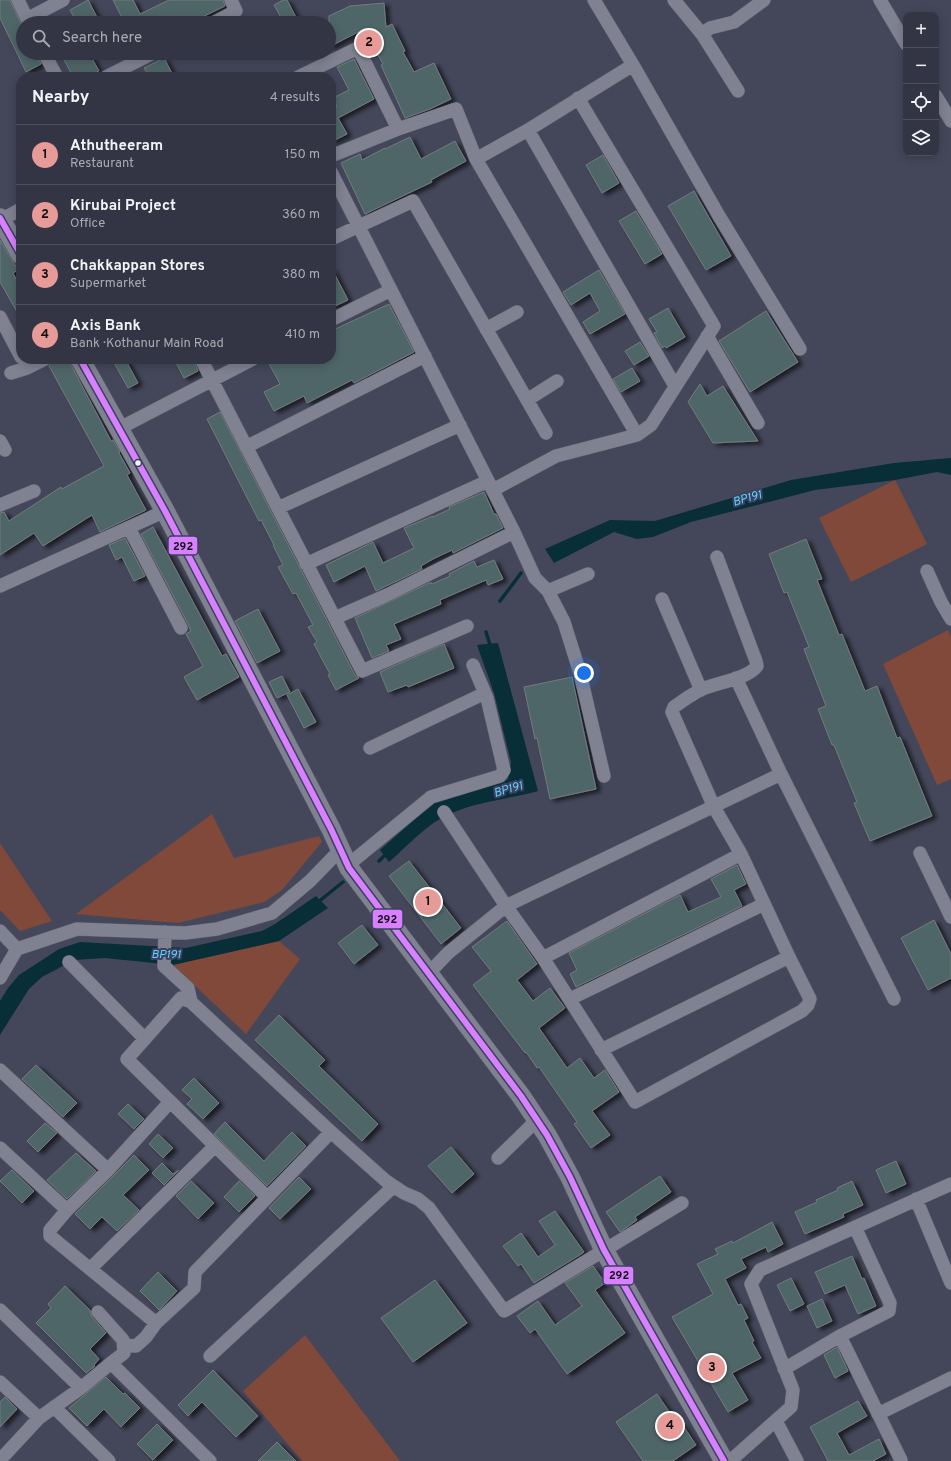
<!DOCTYPE html>
<meta charset="utf-8">
<style>
:root{--surface:#333544;--page:#3e404f;--text:#f1f3f6;--muted:#a9abb2;--line:#4e505d;--accent:#e69b98}
body{margin:0;font-family:Overpass,sans-serif;background:var(--page);color:var(--text)}
.controls{position:absolute;right:12px;top:12px;display:grid;overflow:hidden;border-radius:8px;box-shadow:0 2px 10px #0003}
.controls button{width:36px;height:36px;display:grid;place-items:center;padding:0;border:0;border-bottom:1px solid var(--line);background:var(--surface);color:var(--text);font:20px sans-serif}
.you{position:absolute;left:584px;top:673px;width:14px;height:14px;margin:-10px;border:3px solid #fff;border-radius:50%;background:#1a73e8;box-shadow:0 0 0 6px #1a73e833}
.badge{display:grid;place-items:center;width:26px;height:26px;border-radius:50%;background:var(--accent);color:#111;font-size:13px;font-weight:700}
.pin{position:absolute;translate:-50% -50%;border:2px solid #fff;box-shadow:0 1px 4px #0006}
.list{margin:0;padding:0;list-style:none}
h2{display:flex;justify-content:space-between;align-items:center;height:52px;margin:0;padding:0 16px;font-size:17px}
h2 small{font-size:13px;font-weight:400;color:var(--muted)}
.list li{display:grid;grid-template-columns:26px 1fr auto;gap:12px;align-items:center;box-sizing:border-box;height:60px;padding:0 16px;border-top:1px solid var(--line)}
.list b{display:block;font-size:15px;white-space:nowrap}
.list p{margin:0;font-size:13px;white-space:nowrap;color:var(--muted)}
.list em{font-size:13px;font-style:normal;color:var(--muted)}
.icon{flex:none;width:22px;height:22px;fill:none;stroke:currentColor;stroke-width:2;stroke-linecap:round;stroke-linejoin:round}
.map{position:relative;flex:none;width:951px;height:1461px;overflow:hidden}
.search{position:absolute;background:var(--surface);box-shadow:0 2px 10px #0003;left:16px;top:16px;width:320px;height:44px;display:flex;align-items:center;gap:10px;box-sizing:border-box;padding:0 14px;border-radius:22px;color:var(--muted);font-size:15px}
.panel{position:absolute;background:var(--surface);box-shadow:0 2px 10px #0003;left:16px;top:72px;width:320px;height:292px;border-radius:16px}
.map>svg:first-child{display:block}
.green{fill:#804939}
.water{fill:#082e38}
.lines{fill:none;stroke-linecap:round;stroke-linejoin:round}
.stream{stroke:#082e38;stroke-width:3.5}
.building{fill:#506667;stroke:#727b7f;filter:url(#shadow)}
.minor-casing{stroke:#616370;stroke-width:14}
.secondary-casing{stroke:#616370;stroke-width:20}
.minor{stroke:#808291;stroke-width:13}
.secondary{stroke:#808291;stroke-width:19}
.bus-1-casing{stroke:#3c4062;stroke-width:9}
.bus-1{stroke:#d880ff;stroke-width:6}
.bus-dot{fill:#f2f4fc;stroke:#3c4062;stroke-width:1.5}
.labels{text-anchor:middle;stroke-width:4;stroke-linejoin:round;paint-order:stroke}
.water-label{font-size:12px;font-style:italic;fill:#5cd7f9;stroke:#3c4062}
.line-badge{stroke:#3c4062;stroke-width:1.5}
.pale-badge-label{font-size:11px;text-anchor:middle;font-weight:bold;fill:#111}
</style>
<div class="map">
<svg width="951" height="1461" viewBox="0 0 951 1461">
<defs>
<filter id="shadow"><feDropShadow dx="4.5" dy="2.5" stdDeviation="2" flood-color="#0009"/></filter>
</defs>
<rect width="100%" height="100%" fill="#44475a"/>
<!-- green -->
<path class="green" d="M895,480L927,544L851,582L819,518Z
M948,630L951,637V779L937,785L883,664Z
M212,814L234,858L319,836L322,842L282,890L264,902L178,923L76,914Z
M0,843L52,921L20,931L0,910Z
M279,941L300,959L246,1034L173,965Z
M305,1335L400,1461H302L243,1391Z"/>
<!-- water -->
<path class="water" d="M951,458V475L937,472L895,480L815,490L691,522L653,537L637,539L614,532L554,563L545,549L610,520L655,521L791,480L894,463Z
M498,643L538,791C510,799 479,801 452,813C427,823 409,845 389,862L380,850L431,805L439,800L508,779L511,762L494,693L477,645Z
M316,896L328,908L279,941L173,965L105,958L74,960L42,977L29,989L0,1035V1001L8,988L19,975L59,949L80,942L186,948L262,931L275,924Z"/>
<g class="lines">
<!-- stream -->
<path class="stream" d="M500,601L521,573
M486,632L491,648
M379,861L387,853
M317,903L343,882"/>
</g>
<!-- building -->
<path class="building" d="M0,0H10L23,28V53H36L41,64L26,72L0,18Z
M88,0L100,23H77L70,10Z
M113,0H133L140,14L169,0H223L225,6L190,23H123L124,22Z
M283,0H287L299,23H284L274,5Z
M384,3L386,27L392,24L405,51L403,52L414,72L434,63L451,99L430,109L405,118L381,65L383,64L364,29L329,47V16L350,6Z
M67,53H89L99,71L87,77H73L62,56Z
M164,58L174,77H149L144,68Z
M354,59L374,99L338,118L347,134L331,142V103L334,109L337,107L333,98L349,90L337,67Z
M410,137L421,159L455,141L466,161L431,180L432,182L365,214L341,163L360,154L362,160L385,148V149Z
M603,155L619,183L602,193L586,165Z
M694,191L731,256L706,270L668,206Z
M636,211L662,254L645,264L619,221Z
M0,240L18,270L13,273L21,289V319L0,282Z
M331,267L348,300L331,308Z
M599,270L625,314L590,334L583,322L600,311L590,293L571,305L563,292Z
M389,304L414,352L354,383L352,380L307,403L304,396L274,411L264,392L280,384L268,362L274,359H331V331Z
M668,308L685,337L666,348L665,346L662,348L654,333L657,332L649,319Z
M766,311L798,362L750,392L719,341Z
M640,342L649,356L634,365L625,351Z
M58,359H68L111,441L113,440L120,452L119,453L130,473L127,475L146,510L100,532L92,515L43,546L34,533L0,555V513L4,512L9,521L61,487L62,489L104,466L49,366L52,362Z
M112,359H125L138,383L128,388Z
M174,359H193L198,371L184,378Z
M632,368L640,381L621,392L613,379Z
M700,384L707,396L723,386L758,441L713,443L688,402Z
M220,412L355,675L359,678L336,690L328,675L330,674L314,644L317,642L308,627L313,625L296,593L293,594L278,567L283,565L273,545H274L261,520L259,521L207,419Z
M484,492L494,514H496L503,528L453,553L452,550L433,559L421,566L422,569L376,591L365,566L334,582L326,565L373,542L383,563L414,548L404,528L433,516V517L450,509L449,507Z
M153,527L222,656L226,654L239,677L197,700L184,677L203,666L186,634L191,631L188,624L141,534Z
M125,538L145,576L134,581L122,557L116,560L109,545Z
M806,539L822,579L817,580L839,635L842,634L865,691L877,686L897,738L900,737L932,816L870,841L854,803L857,802L834,745H832L818,709L826,706L804,649L809,647L787,592L784,593L769,554Z
M494,560L503,579L488,585L486,580L440,600L441,604L394,624L401,639L386,645L389,651L372,658L355,618L429,583H432V584L450,576L449,574L474,561L477,567Z
M258,609L280,651L257,663L235,621Z
M444,644L454,668L408,687L407,685L388,692L380,672Z
M282,676L290,692L277,698L269,682Z
M572,677L596,789L550,799L537,738L535,739L524,687Z
M298,689L316,722L304,728L287,695Z
M409,861L461,928L441,944L389,876Z
M737,865L746,884L734,890L742,906L576,987L570,974L577,970L569,953L680,895L688,912L721,897L711,879Z
M934,920L951,954V978L928,990L901,938Z
M507,921L537,964L517,980L533,1001L550,988L565,1008L539,1028L567,1068L580,1058L594,1078L605,1070L619,1092L592,1111L610,1135L591,1148L574,1124L577,1122L539,1067L537,1068L526,1052L525,1053L473,985L491,971L472,947Z
M362,925L378,945L354,964L338,943Z
M279,1015L325,1060L319,1066L378,1124L362,1141L255,1040Z
M36,1065L77,1103L63,1117L22,1079Z
M194,1078L219,1103L203,1119L187,1104L192,1099L182,1090Z
M128,1104L144,1119L134,1129L118,1114Z
M225,1122L264,1161L292,1132L306,1146L267,1186L214,1134Z
M45,1123L57,1133L38,1152L27,1141Z
M158,1134L173,1148L163,1158L149,1144Z
M451,1147L474,1174L452,1193L428,1166Z
M76,1153L96,1171L67,1199L47,1180Z
M134,1155L149,1170L123,1195L139,1210L117,1231L102,1217L90,1229L75,1214Z
M896,1161L906,1184L886,1193L876,1170Z
M162,1163L173,1174L179,1170L164,1185L152,1173Z
M12,1170L34,1191L22,1203L0,1181Z
M660,1176L671,1192L635,1217L637,1220L620,1232L606,1212Z
M299,1177L311,1189L280,1219L269,1208Z
M191,1181L214,1203L198,1219L176,1196Z
M239,1181L255,1196L239,1212L224,1197Z
M852,1181L863,1205L843,1214L844,1217L805,1234L795,1212L817,1202L816,1200L838,1190L837,1188Z
M555,1211L584,1252L583,1253L534,1283L521,1264L518,1266L503,1246L521,1233L538,1257L555,1245L539,1221Z
M772,1222L783,1244L768,1252L766,1247L741,1259L746,1268L725,1279L738,1305L741,1304L748,1318L744,1320L754,1341L752,1342L761,1358L732,1373L748,1400L728,1412L672,1317L713,1294L697,1264L718,1254L715,1249L732,1241L733,1243Z
M852,1256L862,1279L864,1278L876,1306L858,1314L845,1285L825,1294L815,1272Z
M593,1266L605,1283L595,1290L625,1333L567,1374L535,1329L530,1333L517,1316L538,1301L555,1325L582,1306L565,1283Z
M158,1272L177,1291L159,1310L140,1291Z
M791,1278L804,1304L790,1311L777,1285Z
M435,1280L467,1323L413,1362L381,1318Z
M65,1286L90,1310L92,1317L106,1333L90,1349L99,1359L94,1365L95,1366L86,1373L36,1323L51,1308L48,1304Z
M822,1299L832,1321L817,1328L807,1306Z
M837,1347L848,1371L835,1378L824,1355Z
M213,1370L258,1416L236,1437L202,1402L188,1416L178,1405Z
M106,1377L123,1394L125,1393L140,1408L121,1427L104,1409L87,1426L69,1408Z
M657,1394L679,1426L682,1424L696,1445L673,1461H643L616,1422Z
M5,1397L17,1409L0,1427V1402Z
M858,1401L867,1416L837,1433L849,1455L879,1439L886,1454L873,1461H828L810,1427Z
M157,1424L173,1440L153,1460L137,1444Z
M277,1442L296,1461H258Z"/>
<g class="lines">
<!-- minor casing -->
<g class="minor-casing">
<path id="minor" d="M18,0L29,23
M594,0L633,65L719,216L800,349
M674,0L702,34L738,91
M880,0L906,44
M27,19L63,0
M213,23L236,11L231,0
M702,34L710,28L734,22L764,0
M44,53L57,77
M106,77L153,53
M298,77L358,48L398,129
M936,96L951,121
M528,130L675,386
M331,156L398,129L456,109L476,159L637,435
M476,159L528,130L633,65
M331,172L514,532L535,578L548,591L564,622L580,673L604,776
M1,220L21,209
M331,239L413,201L546,433
M0,317L21,357
M331,320L391,290
M486,329L517,312
M707,336L758,423
M201,359L362,671L467,626
M11,373L27,368L45,359
M527,400L557,381
M120,428L253,359
M0,441L5,450
M246,447L425,356
M493,490L556,456L637,435L651,425L714,326L578,98
M0,505L34,491
M278,508L460,425
M129,528L181,628
M717,557L756,661L757,666C748,679 714,683 700,690C691,695 682,701 674,707L672,712L714,807L741,854L789,957
M306,564L488,481
M927,571L941,602L951,619
M0,586L165,511
M548,591L588,574
M662,599L701,690
M335,618L387,595L514,532
M736,678L781,774
M370,748L485,693
M444,812L506,906L543,958L635,1102L802,1011L808,1005L810,999L789,957L601,1050
M920,853L951,917
M348,865L431,797L500,776L504,770L487,698L473,665
M0,931L17,949
M165,932L164,966L188,988L191,1002
M543,958L741,854
M69,962L145,1039
M429,973L448,953L506,906L781,774L894,999
M0,978L17,949L77,929L185,933L217,929L272,913L310,881L341,849
M570,999L764,904
M0,1070L108,1170
M0,1148L67,1210
M498,1158L537,1120
M267,1197L127,1059L181,998L191,1002L331,1132L386,1181L404,1193L418,1199L429,1208L504,1311L682,1203
M916,1199L951,1283
M90,1269L215,1146
M0,1310L81,1388L111,1363L210,1461
M98,1312L123,1340L124,1353L111,1363
M156,1323L50,1236V1230L67,1210L108,1170L170,1102
M840,1336L889,1311L890,1303L855,1227
M124,1345L136,1346L146,1337L156,1323L194,1288L195,1272L331,1132
M210,1356L393,1187
M784,1369L840,1336L901,1460
M0,1382L39,1418
M54,1407L109,1461
M878,1414L951,1378
M776,1421L797,1461
M0,1460L39,1418L81,1388
M730,1461L791,1407L793,1390L751,1284L760,1270L951,1184"/>
</g>
<!-- secondary casing -->
<g class="secondary-casing">
<path id="secondary" d="M0,218L21,255
M80,359L165,511L331,829L349,868L521,1096L547,1135L570,1177L604,1250L724,1461"/>
</g>
<!-- minor -->
<use href="#minor" class="minor"/>
<!-- secondary -->
<use href="#secondary" class="secondary"/>
<!-- bus-1 casing -->
<g class="bus-1-casing">
<path id="bus-1" d="M0,218L21,255
M80,359L165,511L331,829L349,868L521,1096L547,1135L570,1177L604,1250L724,1461"/>
</g>
<!-- bus-1 -->
<use href="#bus-1" class="bus-1"/>
</g>
<!-- markers -->
<circle class="bus-dot" cx="138" cy="463" r="3.5"/>
<g class="labels">
<!-- water labels -->
<g class="water-label">
<text transform="translate(747 498) rotate(-16)" y="4">BP191</text>
<text transform="translate(508 789) rotate(-16)" y="4">BP191</text>
<text x="166" y="958">BP191</text>
</g>
</g>
<g class="line-badge">
<rect x="168" y="536" width="30" height="19" rx="4" fill="#d880ff"/>
<rect x="372" y="909" width="31" height="20" rx="4" fill="#d880ff"/>
<rect x="603" y="1266" width="31" height="19" rx="4" fill="#d880ff"/>
</g>
<g class="pale-badge-label">
<text x="183" y="550">292</text>
<text x="387" y="923">292</text>
<text x="619" y="1279">292</text>
</g>
</svg>
<div class="controls">
<button>+</button>
<button>−</button>
<button><svg class="icon" aria-label="locate" viewBox="0 0 24 24"><circle cx="12" cy="12" r="6"/><path d="M12 2v4M12 18v4M2 12h4M18 12h4"/></svg></button>
<button><svg class="icon" aria-label="layers" viewBox="0 0 24 24"><path d="M12 4l9 5-9 5-9-5zM3 14l9 5 9-5"/></svg></button>
</div>
<div class="you"></div>
<div class="pin badge" style="left:428px;top:902px">1</div>
<div class="pin badge" style="left:369px;top:43px">2</div>
<div class="pin badge" style="left:712px;top:1368px">3</div>
<div class="pin badge" style="left:670px;top:1426px">4</div>
<div class="search"><svg class="icon" aria-label="search" viewBox="0 0 24 24"><circle cx="10" cy="10" r="6"/><path d="M15 15l6 6"/></svg>Search here</div>
<section class="panel">
<h2>Nearby<small>4 results</small></h2>
<ul class="list">
<li><span class="badge">1</span><div><b>Athutheeram</b><p>Restaurant</p></div><em>150 m</em></li>
<li><span class="badge">2</span><div><b>Kirubai Project</b><p>Office</p></div><em>360 m</em></li>
<li><span class="badge">3</span><div><b>Chakkappan Stores</b><p>Supermarket</p></div><em>380 m</em></li>
<li><span class="badge">4</span><div><b>Axis Bank</b><p>Bank · Kothanur Main Road</p></div><em>410 m</em></li>
</ul>
</section>
</div>
